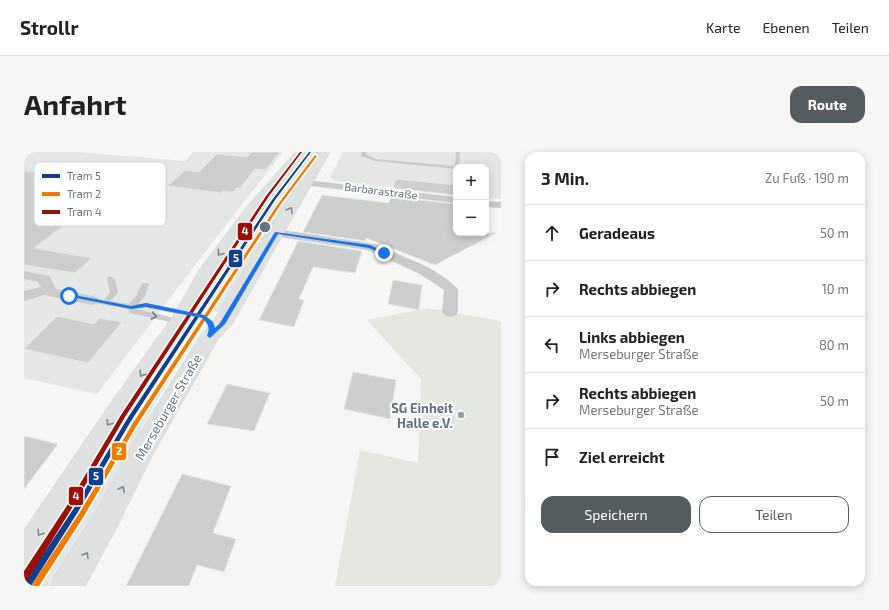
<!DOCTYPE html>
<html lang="de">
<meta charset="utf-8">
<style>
:root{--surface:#fff;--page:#f6f6f6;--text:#222;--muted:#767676;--line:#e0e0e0;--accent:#555c5f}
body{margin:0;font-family:"Exo 2",sans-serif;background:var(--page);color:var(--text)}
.controls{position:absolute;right:12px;top:12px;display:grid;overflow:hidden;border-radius:8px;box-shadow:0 2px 10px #0003}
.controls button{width:36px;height:36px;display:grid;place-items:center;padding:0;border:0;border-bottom:1px solid var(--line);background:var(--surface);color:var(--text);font:20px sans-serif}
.stop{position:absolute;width:12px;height:12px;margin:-9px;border:3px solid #1a73e8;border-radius:50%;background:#fff}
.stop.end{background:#1a73e8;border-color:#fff;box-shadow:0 1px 4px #0008}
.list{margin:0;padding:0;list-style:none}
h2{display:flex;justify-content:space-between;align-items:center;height:52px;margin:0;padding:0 16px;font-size:17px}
h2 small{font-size:13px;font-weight:400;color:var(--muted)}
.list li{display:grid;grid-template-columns:26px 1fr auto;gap:12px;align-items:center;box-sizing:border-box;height:56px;padding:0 16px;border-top:1px solid var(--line)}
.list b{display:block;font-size:15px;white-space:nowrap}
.list p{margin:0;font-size:13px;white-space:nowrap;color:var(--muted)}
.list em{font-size:13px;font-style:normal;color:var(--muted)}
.actions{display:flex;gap:8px;padding:12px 16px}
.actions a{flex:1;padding:9px 0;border:1px solid var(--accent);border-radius:12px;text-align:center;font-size:14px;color:var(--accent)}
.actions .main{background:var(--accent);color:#fff}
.icon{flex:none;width:22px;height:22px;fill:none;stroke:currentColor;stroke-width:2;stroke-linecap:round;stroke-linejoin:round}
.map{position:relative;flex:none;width:477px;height:434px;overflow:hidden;border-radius:12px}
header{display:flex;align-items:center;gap:24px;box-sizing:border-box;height:56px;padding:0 20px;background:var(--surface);border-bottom:1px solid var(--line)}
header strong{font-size:19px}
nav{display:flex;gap:22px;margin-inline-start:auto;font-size:14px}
.intro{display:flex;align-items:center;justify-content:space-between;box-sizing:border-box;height:96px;padding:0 24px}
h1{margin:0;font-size:28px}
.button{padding:10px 18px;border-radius:12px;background:var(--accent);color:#fff;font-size:14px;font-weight:700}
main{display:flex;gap:24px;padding:0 24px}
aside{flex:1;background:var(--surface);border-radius:12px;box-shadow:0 2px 10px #0003}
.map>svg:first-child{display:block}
.built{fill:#e5e7e6}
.green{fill:#e5e8e1}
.building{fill:#cdcfcf;stroke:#e5e5e4}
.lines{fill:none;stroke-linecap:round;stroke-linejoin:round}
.primary-casing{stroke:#d2d3d3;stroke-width:1}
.service{fill:#cacccc;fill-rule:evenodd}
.minor{fill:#cacccc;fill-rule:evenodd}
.primary{fill:#dfe0e0;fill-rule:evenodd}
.tram-1-casing{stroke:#fff;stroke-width:3}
.tram-2-casing{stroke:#fff;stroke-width:3}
.tram-3-casing{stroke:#fff;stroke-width:3}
.tram-1{fill:#0f3f93;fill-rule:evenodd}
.tram-2{fill:#ef7c00;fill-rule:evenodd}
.tram-3{fill:#9b1006;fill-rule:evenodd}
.oneway{stroke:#798a93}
.oneway2{stroke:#6b7e88}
.route{fill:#1a73e8}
.stop-dot{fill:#607580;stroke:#fff;stroke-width:1.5}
.poi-dot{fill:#94a2a9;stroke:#fff;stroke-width:1.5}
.labels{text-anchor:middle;stroke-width:4;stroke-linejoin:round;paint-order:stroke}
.far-street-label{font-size:11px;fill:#607580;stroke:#fff}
.street-label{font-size:13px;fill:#607580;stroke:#fff}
.poi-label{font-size:13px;font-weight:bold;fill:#607580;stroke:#fff;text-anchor:end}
.key{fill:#fff;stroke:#cfd6d9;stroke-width:1}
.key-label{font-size:11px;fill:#607580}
.line-badge{stroke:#fff;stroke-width:1.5}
.badge-label{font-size:11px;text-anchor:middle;font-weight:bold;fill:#fff}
</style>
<header>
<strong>Strollr</strong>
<nav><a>Karte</a><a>Ebenen</a><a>Teilen</a></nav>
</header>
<div class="intro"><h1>Anfahrt</h1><a class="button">Route</a></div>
<main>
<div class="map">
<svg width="477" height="434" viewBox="0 0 477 434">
<rect width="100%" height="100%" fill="#f6f6f4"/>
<!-- built -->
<path class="built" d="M0,0H55L161,9L169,0H259L191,87L73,242L0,226Z
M283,0H294L197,159L194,160L174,156L173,155L185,127L234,58L252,40Z
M319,0H477V47L462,46V15H432V42L311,29L306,25Z
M169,166L174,169L177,177L133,248L58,383L27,434H0V427L71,315L100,266L166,167Z"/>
<!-- green -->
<path class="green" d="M403,156L477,169V434H311L336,298L394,311L397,227L343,168Z"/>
<!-- building -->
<path class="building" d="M228,0H256L241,18L231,17L216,36H212L209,40L199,39L197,41L143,34L162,18L175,20L193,2L223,5Z
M0,19L96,31L10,96L68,106L51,121L0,113Z
M372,27L432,33V43L369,36Z
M298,43L365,51L367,45L432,52V81H472L411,113L342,86L341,89L279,80Z
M274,89L338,99L331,121L289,115L275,147L280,148L270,175L235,168Z
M369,128L398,133L395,158L364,152Z
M33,164L70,172L76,166L98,170L64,211L0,197Z
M329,220L372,228L366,267L320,257Z
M203,232L246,241L230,279L183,272Z
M0,284L34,292L0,337Z
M158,322L207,334L189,381L212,387L200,420L173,413L165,434H102Z"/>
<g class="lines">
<!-- primary casing -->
<g class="primary-casing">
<path id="primary" d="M272,0H284L255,37L231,63L191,121L168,165L102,264L11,415L0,420V378L86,252L149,164L176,117L221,57Z
M294,0H306L208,172L194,187L128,304L90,381L61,434H27L31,423L70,363L108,293L176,184L190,168Z"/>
</g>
<!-- service -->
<path class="service" d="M338,0H342V2L352,7L431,14L432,0H436L435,15H432V17L351,9L337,4Z
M84,125H87L91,127L94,140L87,149L105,152L113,143L118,131H124L125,133L121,144L114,152L122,151L183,163L191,172V182L187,185L184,184L183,172L177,167L122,155L112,157L143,164L153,168L155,175L151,177H148L146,171L142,169L106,161L104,157L65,150L64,148L68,146L80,148L86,140L83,127Z"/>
<!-- minor -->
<path class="minor" d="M282,28L432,45V51L278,33L277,31Z
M462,49L477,50V56L462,55Z
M252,77L351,92L404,115L423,127L434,137V160L432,163L426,165L420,163L418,160L420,138L394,121L343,98L248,84L246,81L248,78Z
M0,119L25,124L32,137L73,145L76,148L73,151L68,153L20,143L0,149V139L17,135L14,130L0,127Z"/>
<!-- primary -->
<use href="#primary" class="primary"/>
<!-- tram-1 casing -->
<g class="tram-1-casing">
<path id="tram-1" d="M285,0H287L251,48L107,269L54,360L7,434H0V431L50,356L103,267L248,48Z"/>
</g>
<!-- tram-2 casing -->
<g class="tram-2-casing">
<path id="tram-2" d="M291,3L293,4L257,52L113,273L60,364L15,434H7L56,360L109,271L254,52Z"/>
</g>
<!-- tram-3 casing -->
<g class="tram-3-casing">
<path id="tram-3" d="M276,0H278L245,44L101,265L48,356L3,429L0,430V419L44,352L97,263L242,44Z"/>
</g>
<!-- tram-1 -->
<use href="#tram-1" class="tram-1"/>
<!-- tram-2 -->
<use href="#tram-2" class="tram-2"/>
<!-- tram-3 -->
<use href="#tram-3" class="tram-3"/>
</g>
<!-- one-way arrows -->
<defs><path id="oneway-chevron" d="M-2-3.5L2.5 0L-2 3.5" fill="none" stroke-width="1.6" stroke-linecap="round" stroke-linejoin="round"/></defs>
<g class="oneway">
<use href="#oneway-chevron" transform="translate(266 58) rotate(-60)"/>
<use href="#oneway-chevron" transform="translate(196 101) rotate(126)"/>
<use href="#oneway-chevron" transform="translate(118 222) rotate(125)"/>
<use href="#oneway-chevron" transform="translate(85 271) rotate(122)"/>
<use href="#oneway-chevron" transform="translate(98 337) rotate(-63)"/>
<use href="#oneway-chevron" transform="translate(16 381) rotate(123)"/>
<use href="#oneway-chevron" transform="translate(62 403) rotate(-59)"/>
</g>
<use class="oneway2" href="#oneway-chevron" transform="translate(130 164) rotate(11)"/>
<!-- route -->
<path class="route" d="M251,80L346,93L363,101L358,102L345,96L254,82L201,172L186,186L183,184C186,176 185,172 178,166L122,155L107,157L43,144L45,142L107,154L122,151L180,163L189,170L191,176L196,171Z"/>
<!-- markers -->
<circle class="stop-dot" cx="241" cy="75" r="6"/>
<circle class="poi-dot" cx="437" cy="263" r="4"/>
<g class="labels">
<!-- far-street labels -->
<g class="far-street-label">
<text transform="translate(357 39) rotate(7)" y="4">Barbarastraße</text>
</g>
<!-- street labels -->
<g class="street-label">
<text transform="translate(144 255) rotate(-60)" y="5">Merseburger Straße</text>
</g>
<!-- poi labels -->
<g class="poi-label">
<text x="429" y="261">SG Einheit<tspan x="429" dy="15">Halle e.V.</tspan></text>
</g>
</g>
<!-- legend -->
<rect x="10" y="10" width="132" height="64" rx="6" class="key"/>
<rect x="18" y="22" width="18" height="4" fill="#0f3f93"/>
<rect x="18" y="40" width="18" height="4" fill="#ef7c00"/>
<rect x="18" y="58" width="18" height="4" fill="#9b1006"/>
<g class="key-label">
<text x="43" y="28">Tram 5</text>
<text x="43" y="46">Tram 2</text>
<text x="43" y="64">Tram 4</text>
</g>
<g class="line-badge">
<rect x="213" y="70" width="16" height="19" rx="4" fill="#9b1006"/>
<rect x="204" y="97" width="15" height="19" rx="4" fill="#0f3f93"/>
<rect x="87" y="290" width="16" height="19" rx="4" fill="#ef7c00"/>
<rect x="64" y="315" width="16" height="19" rx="4" fill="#0f3f93"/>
<rect x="44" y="334" width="16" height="20" rx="4" fill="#9b1006"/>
</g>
<g class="badge-label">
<text x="221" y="83">4</text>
<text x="212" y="110">5</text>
<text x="95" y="303">2</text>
<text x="72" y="328">5</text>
<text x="52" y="348">4</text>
</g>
</svg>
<div class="controls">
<button>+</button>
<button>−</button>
</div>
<div class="stop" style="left:45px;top:144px"></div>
<div class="stop end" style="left:360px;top:101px"></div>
</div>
<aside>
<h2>3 Min.<small>Zu Fuß · 190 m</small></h2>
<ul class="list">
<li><svg class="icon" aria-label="ahead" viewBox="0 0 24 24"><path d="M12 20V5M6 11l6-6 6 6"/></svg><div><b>Geradeaus</b></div><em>50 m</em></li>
<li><svg class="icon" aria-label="right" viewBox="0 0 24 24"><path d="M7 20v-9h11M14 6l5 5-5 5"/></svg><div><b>Rechts abbiegen</b></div><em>10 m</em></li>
<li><svg class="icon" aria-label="left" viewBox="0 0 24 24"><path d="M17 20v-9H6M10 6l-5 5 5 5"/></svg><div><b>Links abbiegen</b><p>Merseburger Straße</p></div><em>80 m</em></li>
<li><svg class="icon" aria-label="right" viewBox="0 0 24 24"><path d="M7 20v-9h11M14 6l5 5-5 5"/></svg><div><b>Rechts abbiegen</b><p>Merseburger Straße</p></div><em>50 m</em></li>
<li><svg class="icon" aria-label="arrive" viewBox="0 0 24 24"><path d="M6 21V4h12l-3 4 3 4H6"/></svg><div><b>Ziel erreicht</b></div></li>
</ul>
<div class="actions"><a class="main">Speichern</a><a>Teilen</a></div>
</aside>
</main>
